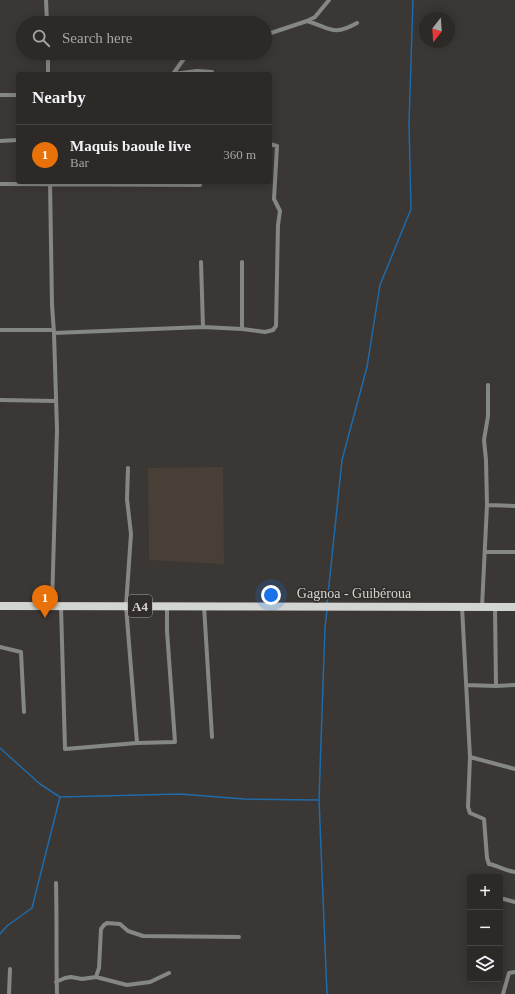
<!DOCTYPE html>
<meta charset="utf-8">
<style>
:root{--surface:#2c2927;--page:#34312f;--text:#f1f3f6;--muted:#a6a6a7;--line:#484544;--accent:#d93025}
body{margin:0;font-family:Georgia,serif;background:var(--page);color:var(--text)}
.controls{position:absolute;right:12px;bottom:12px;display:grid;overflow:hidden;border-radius:4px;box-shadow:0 2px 10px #0003}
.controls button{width:36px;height:36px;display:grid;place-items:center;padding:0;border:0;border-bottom:1px solid var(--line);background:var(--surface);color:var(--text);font:20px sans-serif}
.compass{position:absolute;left:419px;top:12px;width:36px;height:36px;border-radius:50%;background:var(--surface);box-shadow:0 2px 10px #0003;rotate:197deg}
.you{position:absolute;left:271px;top:595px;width:14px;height:14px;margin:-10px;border:3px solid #fff;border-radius:50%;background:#1a73e8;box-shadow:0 0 0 6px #1a73e833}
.badge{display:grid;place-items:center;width:26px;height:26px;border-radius:50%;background:var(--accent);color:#fff;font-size:13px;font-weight:700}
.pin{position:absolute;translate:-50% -33px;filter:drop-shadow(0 1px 2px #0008)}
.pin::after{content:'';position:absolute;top:21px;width:14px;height:12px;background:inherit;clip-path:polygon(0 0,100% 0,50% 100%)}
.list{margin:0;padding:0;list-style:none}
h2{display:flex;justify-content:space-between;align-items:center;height:52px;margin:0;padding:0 16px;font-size:17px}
h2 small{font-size:13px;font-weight:400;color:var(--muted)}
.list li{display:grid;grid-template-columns:26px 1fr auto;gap:12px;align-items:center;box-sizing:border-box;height:60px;padding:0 16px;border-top:1px solid var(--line)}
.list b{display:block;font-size:15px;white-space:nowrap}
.list p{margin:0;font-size:13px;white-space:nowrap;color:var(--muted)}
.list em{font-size:13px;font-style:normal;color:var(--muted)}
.icon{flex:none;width:22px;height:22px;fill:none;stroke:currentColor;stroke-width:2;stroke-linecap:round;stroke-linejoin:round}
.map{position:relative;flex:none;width:515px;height:994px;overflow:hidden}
.search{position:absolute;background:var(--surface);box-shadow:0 2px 10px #0003;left:16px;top:16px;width:256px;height:44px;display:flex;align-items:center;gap:10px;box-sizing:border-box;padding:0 14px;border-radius:22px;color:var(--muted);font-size:15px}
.panel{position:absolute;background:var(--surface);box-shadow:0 2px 10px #0003;left:16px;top:72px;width:256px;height:112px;border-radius:4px}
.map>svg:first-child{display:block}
.built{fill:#483f37}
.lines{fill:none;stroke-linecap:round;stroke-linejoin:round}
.stream{stroke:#1f6baa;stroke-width:1.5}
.street{stroke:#858785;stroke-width:4}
.primary{stroke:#d2d5d1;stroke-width:8}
.labels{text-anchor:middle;stroke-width:3;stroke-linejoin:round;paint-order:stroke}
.shield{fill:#312d2a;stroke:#a4a19f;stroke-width:1}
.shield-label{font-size:13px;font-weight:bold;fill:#d6d3d1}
.street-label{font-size:14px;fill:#d6d3d1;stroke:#312d2a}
</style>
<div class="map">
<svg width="515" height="994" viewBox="0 0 515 994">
<rect width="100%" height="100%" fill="#3b3734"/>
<!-- built -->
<path class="built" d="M223,467L224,564L149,560L148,468Z"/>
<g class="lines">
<!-- stream -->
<path class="stream" d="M327,604L342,460L367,367L380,285L411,209L409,124L413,0
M0,748L40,784L60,797
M0,934L7,926L32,908L60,797L180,794L244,799L319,800
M327,994L319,800L325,627L327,610"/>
<!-- street -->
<path class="street" d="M46,0L47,23
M307,21C331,28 332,37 357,23
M265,35L307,21L315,17L329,0
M48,53V74
M173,74L197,71L212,72V74
M173,74L188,53
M0,95H18
M0,141L18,140
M50,182L52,305L54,333L57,430L52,606
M0,184L200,185
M201,262L203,327
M242,262V329
M0,330H54
M54,333L203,327L242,329L265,332L273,330L276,326L278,225L280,211L274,199L277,146L270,144
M0,400L56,401
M128,468L127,499L131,534L126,606L137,743L175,742L167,631V606
M487,505L515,506
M486,552H515
M61,606L65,749L137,743
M204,606L212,737
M462,607L470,757L468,807L470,813L484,819L487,858L489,864C499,866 506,871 515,872
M482,607L487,505L486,460L484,440L488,416V385
M495,607L496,686
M0,647L21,652L24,712
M466,685L496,686L515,685
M470,757L515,769
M56,883C57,920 56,957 57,994
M500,898L515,902
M96,977L99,968L101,929L104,925L107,923L120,924L128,931L143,936L239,937
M56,982L65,978L71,977L82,979L96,977L127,985L150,982L169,973
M9,994L10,969
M503,994L509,973L515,972"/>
<!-- primary -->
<path class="primary" d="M0,606L515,607"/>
</g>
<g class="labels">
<!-- shield labels -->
<rect class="shield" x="128" y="595" width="24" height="22" rx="3"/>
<g class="shield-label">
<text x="140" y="611">A4</text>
</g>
<!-- street labels -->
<g class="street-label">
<text x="354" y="598">Gagnoa - Guibéroua</text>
</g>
</g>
</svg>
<div class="controls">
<button>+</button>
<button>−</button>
<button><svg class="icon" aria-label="layers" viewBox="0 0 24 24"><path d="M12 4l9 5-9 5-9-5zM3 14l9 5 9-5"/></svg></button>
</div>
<svg class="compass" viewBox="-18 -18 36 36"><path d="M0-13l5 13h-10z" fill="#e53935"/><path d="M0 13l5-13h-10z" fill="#a6a6a7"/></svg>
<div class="you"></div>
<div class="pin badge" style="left:45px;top:618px;background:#e8710a">1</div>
<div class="search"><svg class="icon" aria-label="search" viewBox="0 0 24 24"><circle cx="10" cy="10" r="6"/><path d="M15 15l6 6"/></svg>Search here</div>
<section class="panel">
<h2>Nearby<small></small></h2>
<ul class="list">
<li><span class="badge" style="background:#e8710a">1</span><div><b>Maquis baoule live</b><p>Bar</p></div><em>360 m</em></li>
</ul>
</section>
</div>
